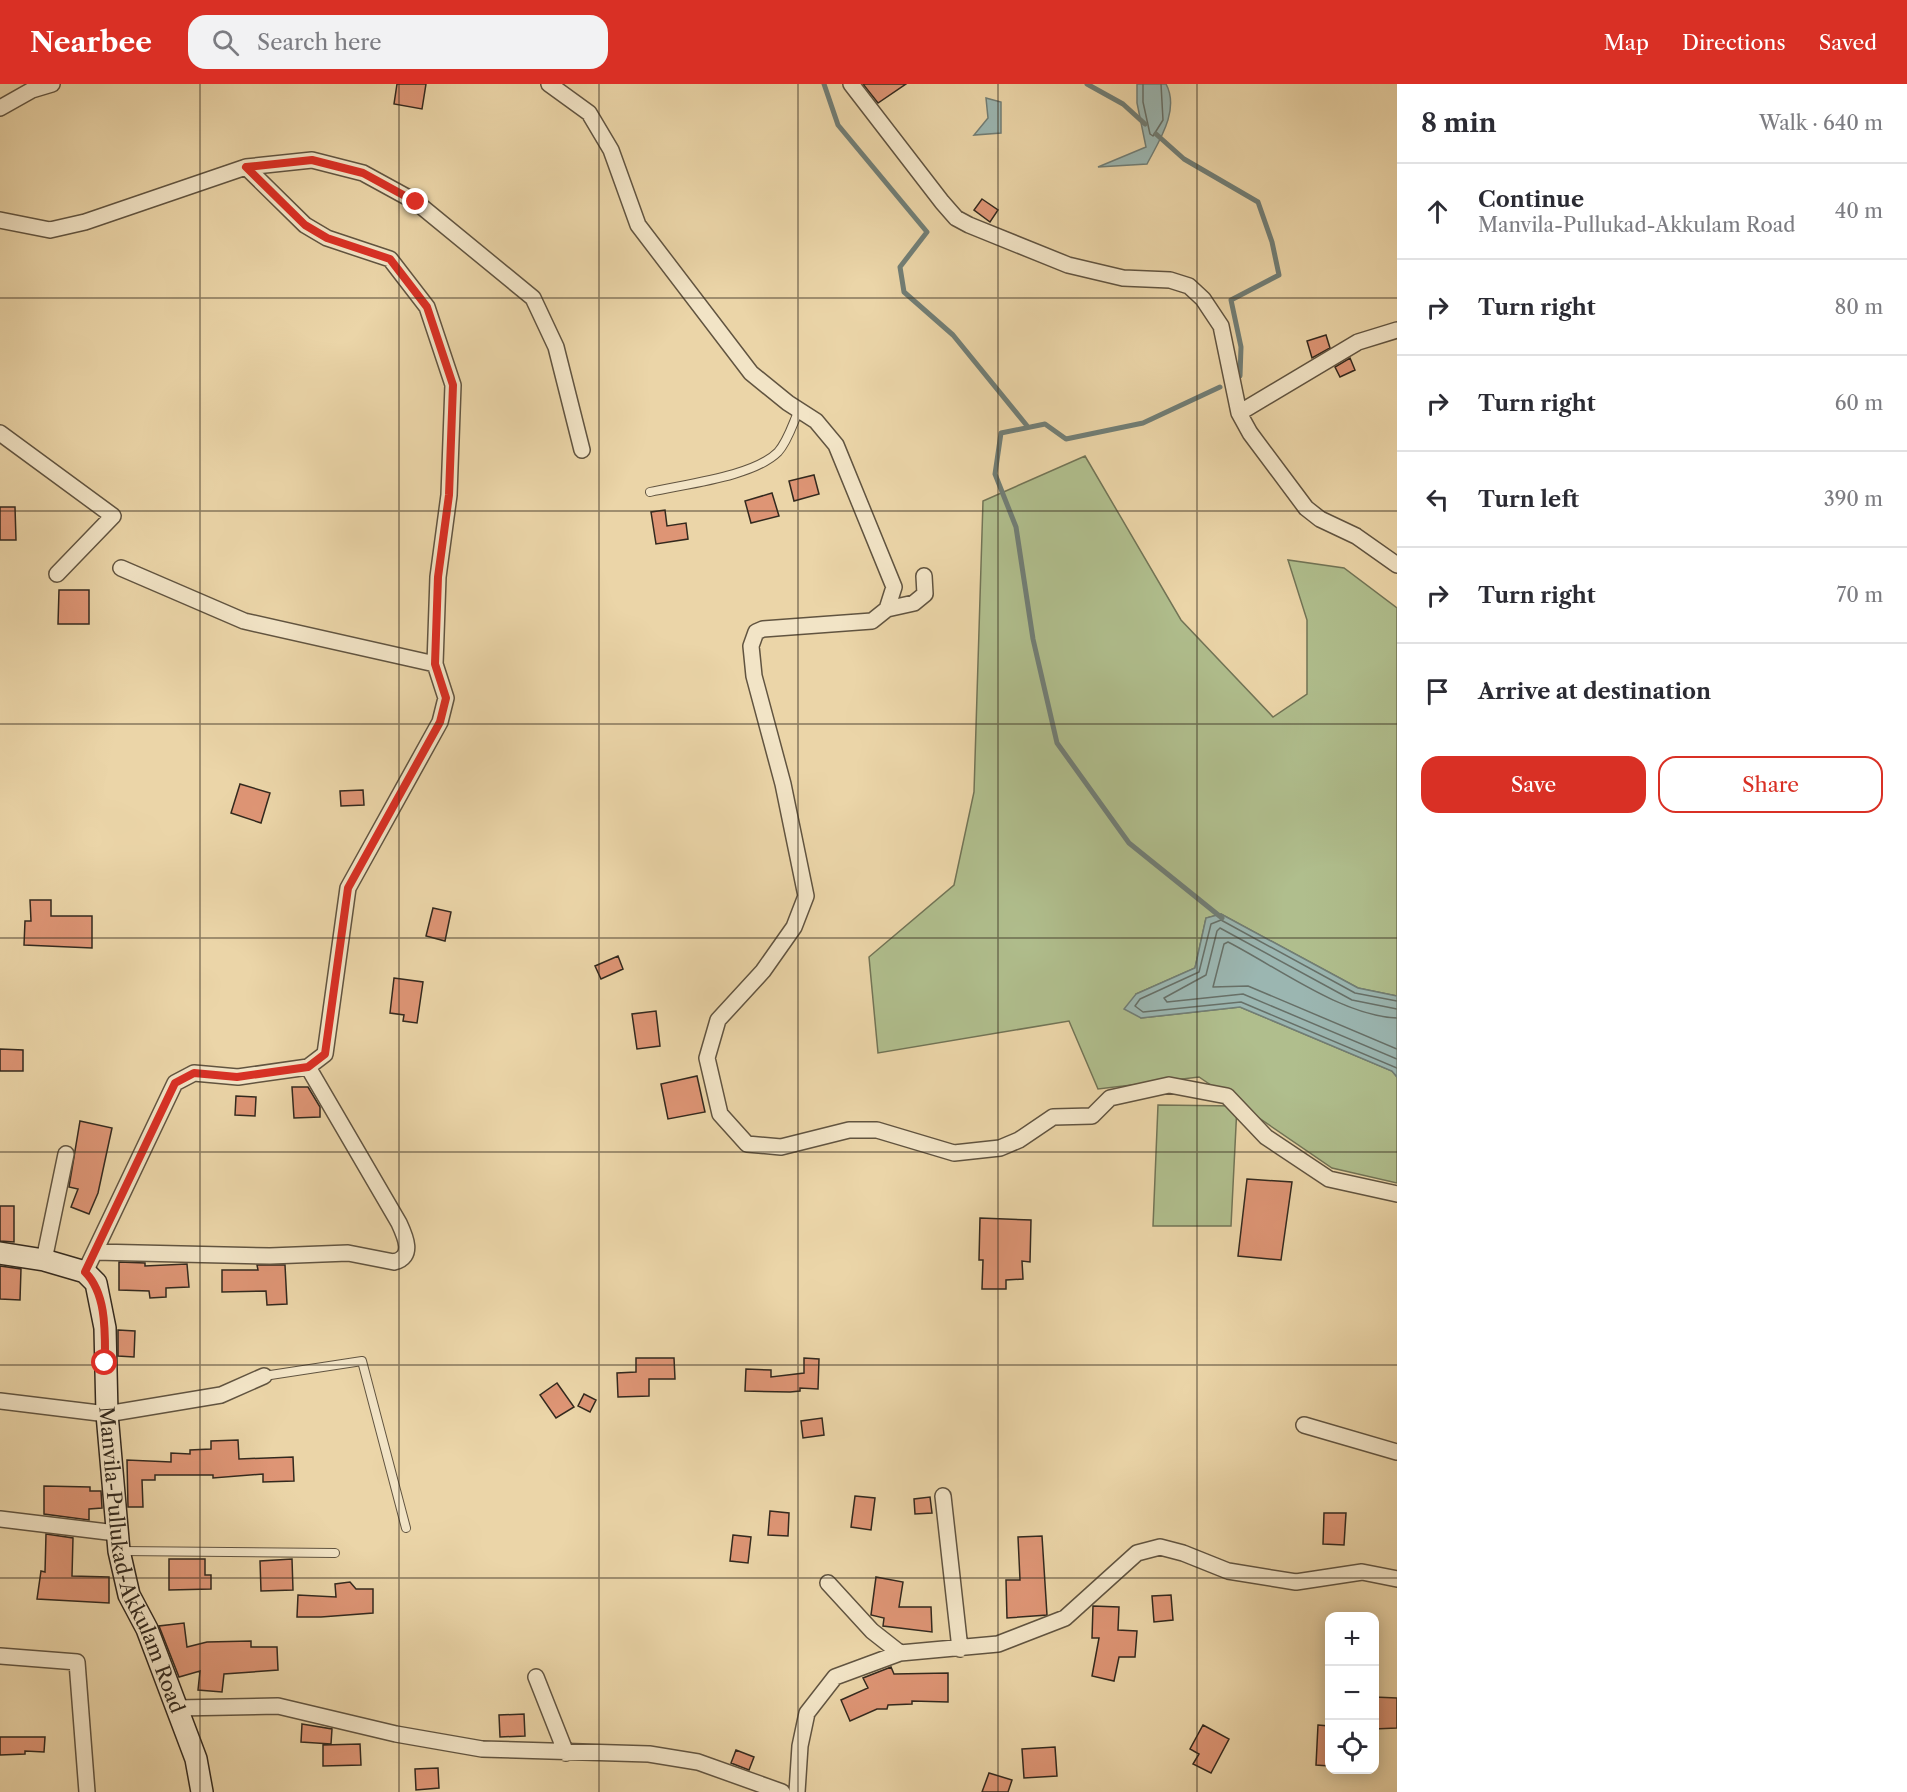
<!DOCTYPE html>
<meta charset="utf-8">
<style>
:root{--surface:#fff;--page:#f2f2f3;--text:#2b2b33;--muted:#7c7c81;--line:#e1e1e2;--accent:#d93025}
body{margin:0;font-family:"Libre Caslon Text",serif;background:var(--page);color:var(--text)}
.controls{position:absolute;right:18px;bottom:18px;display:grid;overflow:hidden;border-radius:12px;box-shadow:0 3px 15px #0003}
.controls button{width:54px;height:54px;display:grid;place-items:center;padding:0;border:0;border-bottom:2px solid var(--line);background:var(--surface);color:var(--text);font:30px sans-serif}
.stop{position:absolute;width:18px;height:18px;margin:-14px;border:4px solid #d93025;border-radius:50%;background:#fff}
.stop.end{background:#d93025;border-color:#fff;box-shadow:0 2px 6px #0008}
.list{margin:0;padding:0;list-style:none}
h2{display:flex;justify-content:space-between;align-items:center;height:78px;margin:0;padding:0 24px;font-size:26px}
h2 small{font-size:20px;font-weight:400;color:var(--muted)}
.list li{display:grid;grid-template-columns:39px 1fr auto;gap:18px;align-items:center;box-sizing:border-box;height:96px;padding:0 24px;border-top:2px solid var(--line)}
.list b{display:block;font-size:22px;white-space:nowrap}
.list p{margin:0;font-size:20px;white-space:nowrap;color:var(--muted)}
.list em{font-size:20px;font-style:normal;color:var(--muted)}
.actions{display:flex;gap:12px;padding:18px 24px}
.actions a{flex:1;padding:14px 0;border:2px solid var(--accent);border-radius:18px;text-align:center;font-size:21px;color:var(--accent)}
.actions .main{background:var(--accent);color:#fff}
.icon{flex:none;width:33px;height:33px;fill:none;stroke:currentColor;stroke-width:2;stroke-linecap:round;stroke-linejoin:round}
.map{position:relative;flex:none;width:1397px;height:1708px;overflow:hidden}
header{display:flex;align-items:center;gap:36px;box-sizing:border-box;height:84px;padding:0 30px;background:var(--accent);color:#fff}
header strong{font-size:28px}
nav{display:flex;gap:33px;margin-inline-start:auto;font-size:21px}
.search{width:420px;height:54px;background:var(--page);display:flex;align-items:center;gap:15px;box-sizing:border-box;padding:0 21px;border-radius:18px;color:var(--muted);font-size:22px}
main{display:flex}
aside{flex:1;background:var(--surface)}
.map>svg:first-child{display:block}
.green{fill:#b0be8d;stroke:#727456;stroke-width:1.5}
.water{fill:#9bb6b1;stroke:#717e76;stroke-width:1.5}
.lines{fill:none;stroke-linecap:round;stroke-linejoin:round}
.shore{stroke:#677068;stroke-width:1.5}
.stream{stroke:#717e76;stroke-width:5}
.building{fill:#de9575;stroke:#33291e;stroke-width:1.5}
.lane-casing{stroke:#615440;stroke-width:10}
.street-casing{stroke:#615440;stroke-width:18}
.secondary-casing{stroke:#33291e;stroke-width:24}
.lane{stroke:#f2e4c6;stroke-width:8}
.street{stroke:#f2e4c6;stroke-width:15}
.secondary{stroke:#f2e4c6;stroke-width:21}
.route{stroke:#d93025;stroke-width:8}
.grid{fill:none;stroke:#33291e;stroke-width:1.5;stroke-opacity:0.55}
.labels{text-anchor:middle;stroke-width:4.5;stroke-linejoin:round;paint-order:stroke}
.street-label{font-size:20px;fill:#33291e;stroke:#f2e4c6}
</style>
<header>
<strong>Nearbee</strong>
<div class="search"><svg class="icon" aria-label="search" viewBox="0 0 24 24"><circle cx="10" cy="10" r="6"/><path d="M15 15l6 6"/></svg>Search here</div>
<nav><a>Map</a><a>Directions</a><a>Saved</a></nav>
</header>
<main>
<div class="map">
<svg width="1397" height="1708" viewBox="0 0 1397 1708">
<rect width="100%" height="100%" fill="#ebd5a8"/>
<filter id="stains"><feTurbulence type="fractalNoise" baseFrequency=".00333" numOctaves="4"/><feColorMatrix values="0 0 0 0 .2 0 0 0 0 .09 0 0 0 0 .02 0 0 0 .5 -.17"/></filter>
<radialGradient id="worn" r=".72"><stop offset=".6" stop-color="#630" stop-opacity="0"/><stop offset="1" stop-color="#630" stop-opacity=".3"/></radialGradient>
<!-- green -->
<path class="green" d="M1085,372L1181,536L1273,633L1307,610V536L1288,476L1344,484L1397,524V912L1358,904L1221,830L1206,834L1195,884L1136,910L1141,934L1240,923L1392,987L1397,993V1099L1332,1084L1199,993L1098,1005L1069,937L878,969L869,873L954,801L974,708L983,417Z
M1158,1021L1237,1022L1231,1142H1153Z"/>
<!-- water -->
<path class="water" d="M1137,0H1166C1180,26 1159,57 1147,80L1098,83L1146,63L1137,19Z
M986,14L1001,18V49L974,51L988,34Z
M1221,830L1358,904L1397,912V993L1392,987L1240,923L1141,934L1124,925L1136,910L1195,884L1206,834Z"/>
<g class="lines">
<!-- shore -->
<path class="shore" d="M1143,0V18L1150,50L1153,52L1163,36L1161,0
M1397,917L1355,909L1221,836L1211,840L1199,888L1140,915L1135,922L1143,928L1241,918L1397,984
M1397,925L1352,916L1220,844L1217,847L1206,891L1164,914L1167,918L1243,910L1397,975
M1397,934C1342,932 1277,883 1228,858L1224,860L1213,903L1248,902L1397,965"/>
<!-- stream -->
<path class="stream" d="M824,0L838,41L927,148L900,183L904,208L953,251L1028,343
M1087,0L1123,20L1145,40
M1156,50L1184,75L1258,118L1272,158L1279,191L1231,216L1241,263L1240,292
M1220,303L1143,339L1066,355L1045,340L1001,349L995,390L1016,443L1033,555L1057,659L1129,759L1222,834"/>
</g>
<!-- building -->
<path class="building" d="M397,0H426L422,25L394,20Z
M863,0H906L878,19Z
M982,115L998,126L990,138L974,126Z
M1326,251L1330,264L1312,274L1307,257Z
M1350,274L1355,286L1340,293L1335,283Z
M814,391L819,410L794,417L789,397Z
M772,409L779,432L751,439L745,417Z
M0,423H15L16,456H0Z
M665,426L667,442L686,439L688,455L656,460L651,428Z
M59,506H89V540H58Z
M240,700L270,709L261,739L231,729Z
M363,706L364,721L341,722L340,707Z
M30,816H51V832H92V864L24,861L25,837H31Z
M433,824L451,828L445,857L426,852Z
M618,872L623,885L601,895L595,882Z
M394,894L423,898L417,939L403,937L404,931L390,929Z
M656,927L660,962L637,965L632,930Z
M0,965L23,966V987H0Z
M697,992L705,1028L668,1035L661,1000Z
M292,1003H308L320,1023V1033L294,1034Z
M236,1012L256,1013L255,1032L235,1031Z
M80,1037L112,1044L98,1109L89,1130L71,1123L78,1105L69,1103Z
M1247,1095L1292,1098L1281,1176L1238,1172Z
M0,1122H14V1158L0,1157Z
M980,1134L1031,1136L1030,1178L1022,1177L1023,1195L1006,1196V1205H982L983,1176H979Z
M119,1178L145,1179V1182L187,1180L189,1203L166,1204V1213L150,1214L149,1207L119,1206Z
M257,1181H285L287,1220L267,1221L266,1207L222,1208V1186H258Z
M0,1182L21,1185L20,1216L0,1215Z
M118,1246L135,1247L134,1273L118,1272Z
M636,1274H674L675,1295H649V1312L618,1313L617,1289L636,1288Z
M804,1274L819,1275L818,1305L800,1304V1307L790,1308L745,1307L746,1285L771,1286V1293L804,1289Z
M557,1299L574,1323L556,1334L540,1311Z
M584,1310L596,1316L590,1328L578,1322Z
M822,1334L824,1351L803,1354L801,1337Z
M238,1356L239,1375L293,1373L294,1397L263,1398V1390L213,1394V1391H155V1396H142L143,1423H128L127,1376L171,1378V1369L190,1370V1366L211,1365V1357Z
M44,1402L90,1403V1407H101L102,1424L89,1425V1436L44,1430Z
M855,1412L875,1414L871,1446L851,1443Z
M930,1413L932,1429L915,1430L914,1415Z
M770,1427L789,1429L788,1452L768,1451Z
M1324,1429H1346L1344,1461L1323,1460Z
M46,1450L73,1454L72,1492L109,1493V1519L37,1515L41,1487L45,1488Z
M733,1451L751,1453L748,1479L730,1477Z
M1042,1452L1047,1531L1007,1534L1006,1496H1020L1018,1453Z
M169,1475H205V1491H211V1505L169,1506Z
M292,1475L293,1506L261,1507L260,1477Z
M876,1493L903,1498L899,1523H931L932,1548L883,1542L884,1534L871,1531Z
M350,1498L356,1505H373V1529L321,1533H297L298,1511L336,1513L335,1500Z
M1171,1511L1173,1536L1154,1538L1152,1512Z
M1093,1522L1119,1523L1118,1546L1137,1547L1135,1573H1119L1114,1597L1092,1592L1099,1554H1092Z
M184,1539L187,1563L207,1558L251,1557V1563H277L278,1586L224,1590L222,1608L198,1606L200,1587L179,1593L159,1542Z
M891,1583L894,1590L948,1589V1618L912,1617V1620L888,1621L887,1625H877L850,1637L841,1616L868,1604L863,1594Z
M1374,1613L1397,1614V1644L1374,1645Z
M524,1630L525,1652L500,1653L499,1631Z
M302,1640L332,1645L331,1660L301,1658Z
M1203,1641L1229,1655L1211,1689L1193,1680L1199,1670L1190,1665Z
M1318,1641L1329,1642V1682L1316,1681Z
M0,1653H45L44,1668L25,1667V1670L0,1671Z
M360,1660L361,1681L323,1682V1661Z
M1055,1663L1057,1692L1024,1694L1022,1665Z
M736,1666L754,1673L749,1686L731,1679Z
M438,1684L439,1704L416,1706L415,1685Z
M989,1689L1012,1696L1008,1708H982Z"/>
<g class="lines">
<!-- lane casing -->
<g class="lane-casing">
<path id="lane" d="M650,408C684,400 753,393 778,368C788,357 793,339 799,326
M264,1292L362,1277L406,1444
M120,1467L335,1469"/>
</g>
<!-- street casing -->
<g class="street-casing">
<path id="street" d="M549,0L589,29L611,66L638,141L751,289L788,319L816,337L836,361L894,503L887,525L872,537L763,545L756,548L751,562L754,592L783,700L806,812L794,843L763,887L718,936L707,974L720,1030L747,1060L781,1063L849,1046H877L954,1069L1000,1064L1019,1056L1053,1033L1092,1032L1110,1014L1169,1001L1227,1012L1266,1053L1329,1095L1397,1110
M851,0L942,118L956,134L969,141L1068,181L1123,194L1170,196L1189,202L1203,215L1221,242L1239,329L1250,349L1306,424L1320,435L1356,452L1397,481
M0,24L32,6L52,0
M246,83L312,76L363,89L416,118L533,214L556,263L582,366
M0,136L50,146L85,138L246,83L305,141L327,154L390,175L427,223L453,301L449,411L438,493L435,580L446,614L440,638L348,804L325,970L308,983L238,993L194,989L175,999L85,1188
M1239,329L1358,258L1397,246
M0,349L113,432L57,490
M121,484L244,537L435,580
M887,525L914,519L925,510L924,492
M95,1168L270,1172L348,1169L394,1178C415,1173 405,1152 399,1139L308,983
M44,1176L66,1070
M0,1317L107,1330L221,1311L264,1292
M1304,1341L1397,1368
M943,1412L960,1565
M0,1435L116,1449
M828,1499L872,1547L900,1569
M0,1572L77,1578L87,1708
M536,1593L566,1669
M177,1624L278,1622L396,1650L482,1665L649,1670L698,1678L782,1708
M797,1708L800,1662L807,1629L835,1593L900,1569L998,1560L1065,1534L1137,1469L1160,1463L1183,1469L1228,1487L1296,1498L1362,1488L1397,1495"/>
</g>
<!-- secondary casing -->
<g class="secondary-casing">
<g id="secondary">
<path id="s1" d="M0,1169L44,1176L85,1188L96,1199L105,1244L107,1330L119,1467L129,1511L147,1545L196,1675L202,1708"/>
</g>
</g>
<!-- lane -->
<use href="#lane" class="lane"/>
<!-- street -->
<use href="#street" class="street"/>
<!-- secondary -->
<use href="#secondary" class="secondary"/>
</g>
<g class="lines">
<!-- route -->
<path class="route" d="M105,1279C105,1249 107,1210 85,1188L175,999L194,989L237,993L308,983L325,970L348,804L440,638L446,614L435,580L438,493L449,411L453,301L427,223L390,175L327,154L305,141L246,83L312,76L363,89L416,118"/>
</g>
<!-- grid -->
<path class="grid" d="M200,0V1708M399,0V1708M599,0V1708M798,0V1708M998,0V1708M1197,0V1708M0,214H1397M0,427H1397M0,640H1397M0,854H1397M0,1068H1397M0,1281H1397M0,1494H1397"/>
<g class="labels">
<!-- street labels -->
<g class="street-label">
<text dy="7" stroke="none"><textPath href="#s1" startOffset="386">Manvila-Pullukad-Akkulam Road</textPath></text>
</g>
</g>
<rect width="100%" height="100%" filter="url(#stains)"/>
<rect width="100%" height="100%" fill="url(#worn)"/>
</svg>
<div class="controls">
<button>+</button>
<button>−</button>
<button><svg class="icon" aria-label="locate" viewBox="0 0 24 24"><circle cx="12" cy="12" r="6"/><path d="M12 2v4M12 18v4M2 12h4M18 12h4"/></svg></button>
</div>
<div class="stop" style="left:105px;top:1279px"></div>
<div class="stop end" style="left:416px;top:118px"></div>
</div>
<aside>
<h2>8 min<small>Walk · 640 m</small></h2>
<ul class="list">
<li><svg class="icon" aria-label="ahead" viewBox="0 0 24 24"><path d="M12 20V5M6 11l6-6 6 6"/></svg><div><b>Continue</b><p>Manvila-Pullukad-Akkulam Road</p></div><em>40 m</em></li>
<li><svg class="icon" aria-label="right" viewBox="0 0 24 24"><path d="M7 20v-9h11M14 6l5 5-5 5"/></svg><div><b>Turn right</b></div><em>80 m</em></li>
<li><svg class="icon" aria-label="right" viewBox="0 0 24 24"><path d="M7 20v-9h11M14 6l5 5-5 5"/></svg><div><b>Turn right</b></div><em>60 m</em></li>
<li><svg class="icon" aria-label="left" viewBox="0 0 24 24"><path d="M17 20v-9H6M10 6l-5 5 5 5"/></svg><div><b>Turn left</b></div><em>390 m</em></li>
<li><svg class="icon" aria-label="right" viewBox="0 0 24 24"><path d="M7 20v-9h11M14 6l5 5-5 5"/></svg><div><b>Turn right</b></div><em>70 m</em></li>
<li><svg class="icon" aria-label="arrive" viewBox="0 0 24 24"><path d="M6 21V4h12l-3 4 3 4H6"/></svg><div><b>Arrive at destination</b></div></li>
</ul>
<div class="actions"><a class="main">Save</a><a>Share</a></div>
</aside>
</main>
